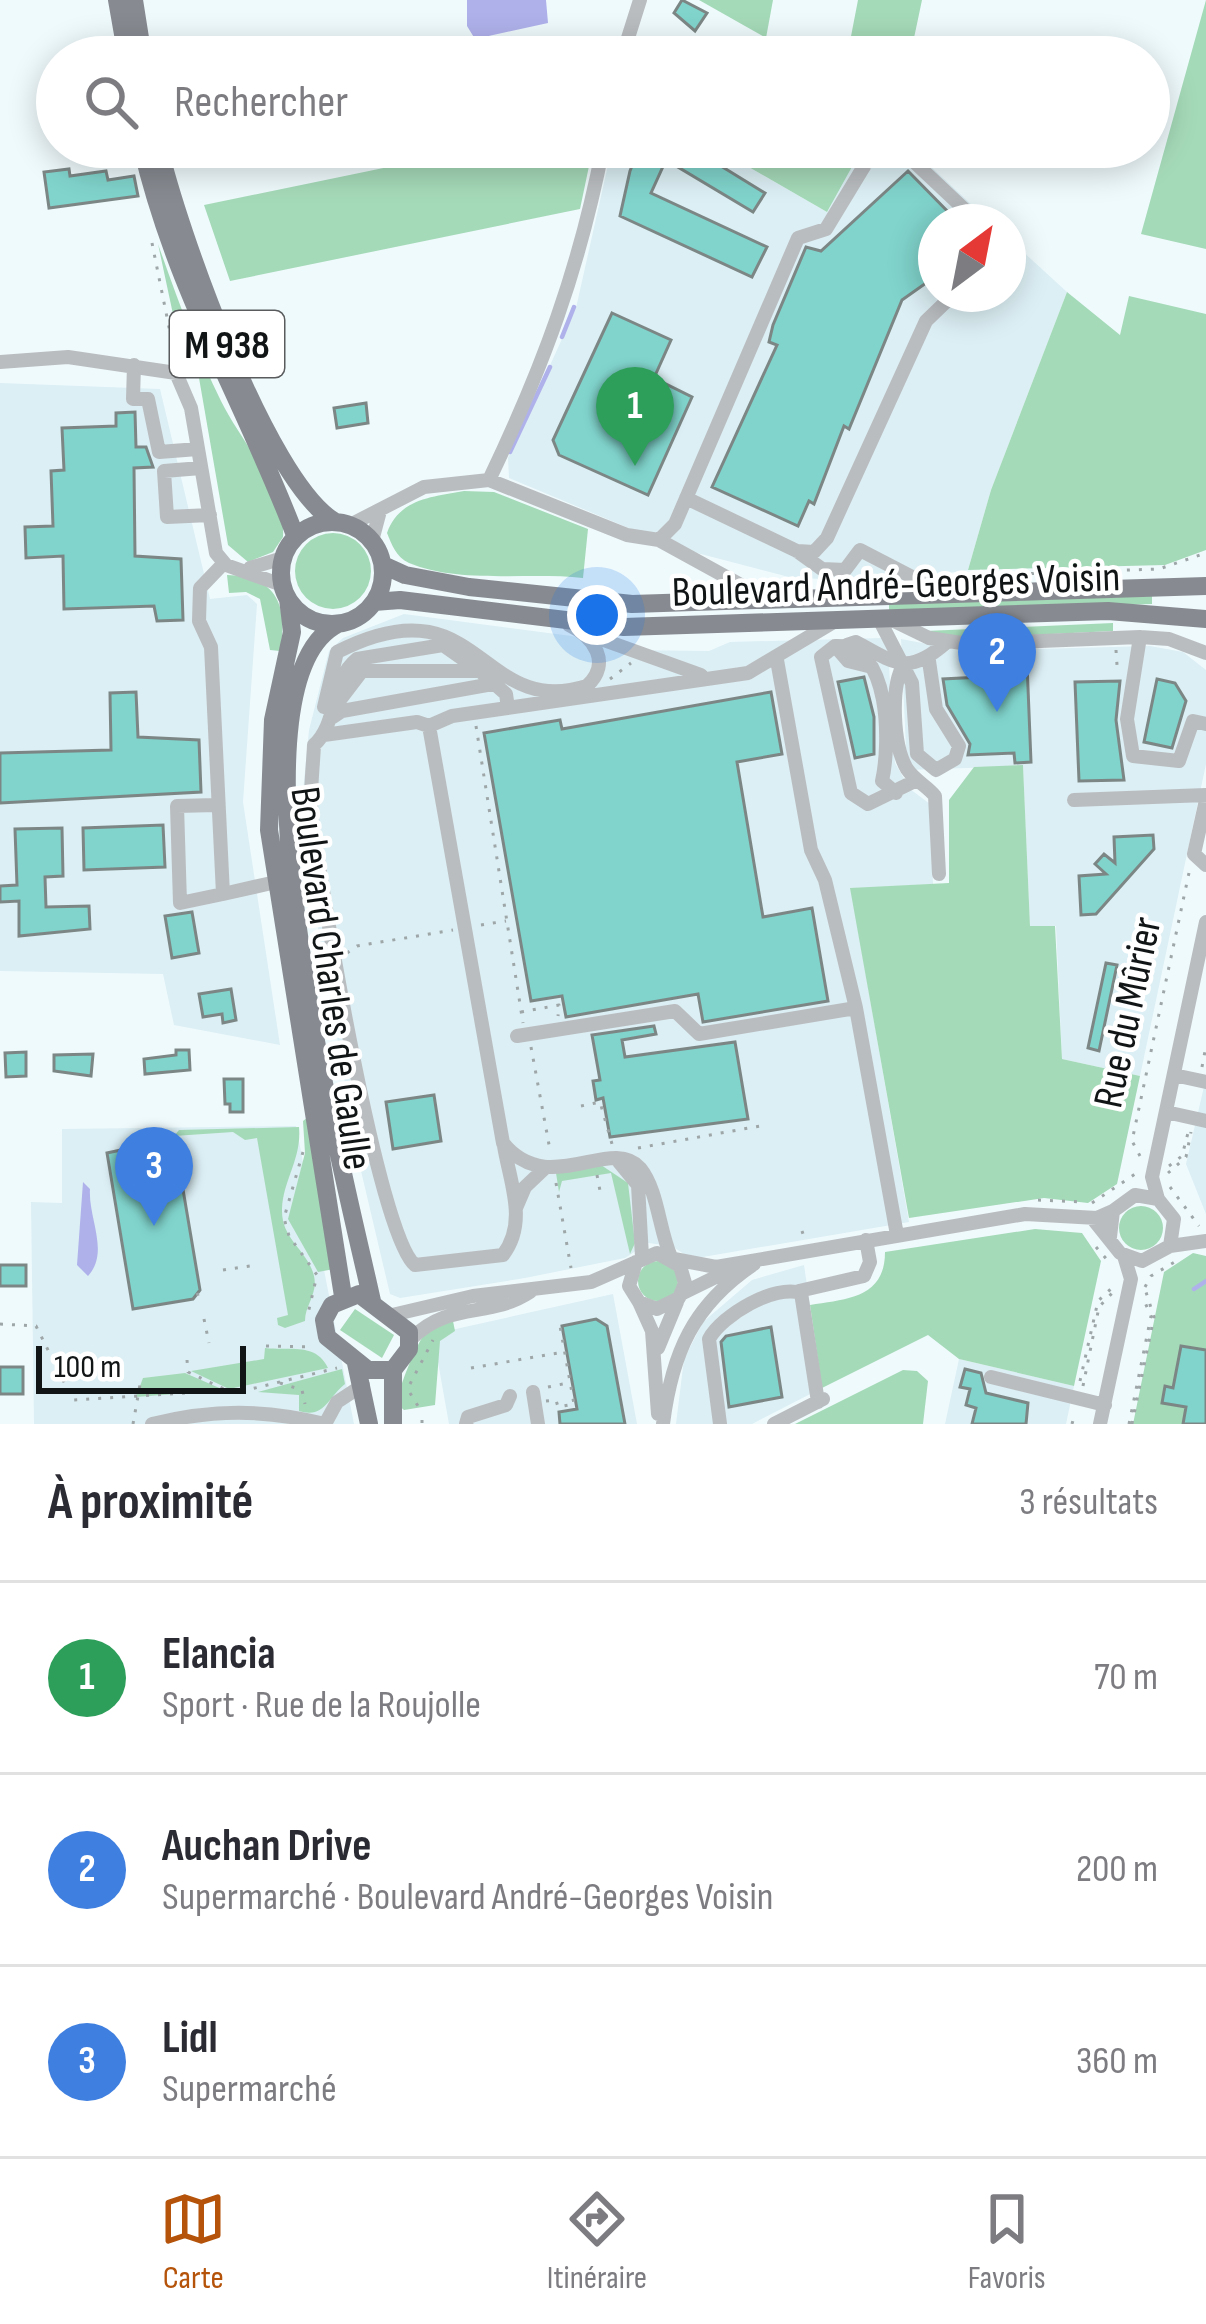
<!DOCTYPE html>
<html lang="fr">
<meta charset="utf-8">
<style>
:root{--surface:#fff;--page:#f2f2f3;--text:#2b2b33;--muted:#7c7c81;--line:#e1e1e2;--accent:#b45309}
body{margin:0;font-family:"Sofia Sans Condensed",sans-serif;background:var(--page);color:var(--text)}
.compass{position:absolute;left:918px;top:204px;width:108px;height:108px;border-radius:50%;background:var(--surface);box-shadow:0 6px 30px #0003;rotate:32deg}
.scale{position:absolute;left:36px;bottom:30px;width:210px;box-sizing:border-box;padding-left:12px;border:6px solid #121516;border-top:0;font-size:33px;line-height:42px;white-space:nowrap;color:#121516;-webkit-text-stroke:9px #fff;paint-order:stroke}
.you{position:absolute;left:597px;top:615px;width:42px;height:42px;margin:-30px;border:9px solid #fff;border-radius:50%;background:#1a73e8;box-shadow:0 0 0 18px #1a73e833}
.badge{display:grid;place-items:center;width:78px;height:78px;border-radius:50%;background:var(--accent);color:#fff;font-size:39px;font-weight:700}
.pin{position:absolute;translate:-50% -99px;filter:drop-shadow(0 3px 6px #0008)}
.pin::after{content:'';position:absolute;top:63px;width:42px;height:36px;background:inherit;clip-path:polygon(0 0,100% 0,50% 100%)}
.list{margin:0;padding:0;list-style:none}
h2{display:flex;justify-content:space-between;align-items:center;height:156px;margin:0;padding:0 48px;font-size:51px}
h2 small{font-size:39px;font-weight:400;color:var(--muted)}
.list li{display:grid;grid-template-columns:78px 1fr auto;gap:36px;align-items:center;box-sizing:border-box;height:192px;padding:0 48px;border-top:3px solid var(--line)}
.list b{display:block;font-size:45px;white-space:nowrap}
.list p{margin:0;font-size:39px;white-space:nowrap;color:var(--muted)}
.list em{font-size:39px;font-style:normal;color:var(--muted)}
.icon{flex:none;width:66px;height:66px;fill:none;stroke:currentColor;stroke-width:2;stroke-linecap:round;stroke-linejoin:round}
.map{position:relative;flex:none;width:1206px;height:1424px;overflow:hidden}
.search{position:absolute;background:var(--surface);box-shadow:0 6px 30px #0003;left:36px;right:36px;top:36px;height:132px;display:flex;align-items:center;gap:30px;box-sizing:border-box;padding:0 42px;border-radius:66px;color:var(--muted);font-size:45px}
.sheet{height:732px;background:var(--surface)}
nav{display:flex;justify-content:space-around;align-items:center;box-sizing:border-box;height:168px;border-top:3px solid var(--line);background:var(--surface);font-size:33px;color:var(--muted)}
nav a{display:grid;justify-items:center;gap:6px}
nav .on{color:var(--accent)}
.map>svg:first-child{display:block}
.built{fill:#dceff4}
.green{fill:#a5dab8}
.water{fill:#afb1eb}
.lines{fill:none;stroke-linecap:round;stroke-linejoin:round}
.stream{stroke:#afb1eb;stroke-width:4.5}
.building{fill:#80d4cc;stroke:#7c8785;stroke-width:3}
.path{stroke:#9ea6a8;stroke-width:3;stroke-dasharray:3 9;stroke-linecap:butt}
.minor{stroke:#babdc0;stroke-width:14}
.major{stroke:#878b91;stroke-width:18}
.labels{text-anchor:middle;stroke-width:9;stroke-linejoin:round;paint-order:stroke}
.shield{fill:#fff;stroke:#595b5c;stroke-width:3}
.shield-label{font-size:39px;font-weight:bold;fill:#121516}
.street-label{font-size:42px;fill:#121516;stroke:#fff}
</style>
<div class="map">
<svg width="1206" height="1424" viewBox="0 0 1206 1424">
<rect width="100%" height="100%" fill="#effafd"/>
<!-- built -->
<path class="built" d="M612,147H714L827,212L863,147H910L990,222H936V294H1008V238L1067,292L991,490L968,570L894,581L793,578L674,547L509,478L508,458L576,308Z
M0,383L160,389L210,599L247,595L257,604L243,802L280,1045L174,1025L163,974L0,971Z
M404,614L602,640L625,650L709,651L730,642L882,638L888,649L895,763L910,789L930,804L933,884L851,889L909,1222L691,1259L672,1246L648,1243L625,1258L525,1278L400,1298L390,1294L357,1154L329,989L336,987L330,957L323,958L303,840L302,802L309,730L329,651L343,638Z
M901,639L965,651L1150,646L1183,652L1206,670V764L1140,1076L1062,1059L1056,926L1030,927L1023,766L907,770Z
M1206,1078V1214L1186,1164Z
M296,1126L354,1424H34L31,1202L62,1203V1129Z
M804,1265L822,1388L752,1424H676L684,1359L703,1322L752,1280Z
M613,1294L637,1424H449L433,1334Z
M959,1359L1074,1386L1066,1424H945Z"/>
<!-- green -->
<path class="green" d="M699,0H773L766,38Z
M858,0H922L910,57H847Z
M1206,0V249L1141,234Z
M485,147H593L580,209L230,281L204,205Z
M714,147H863L827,212Z
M158,244C177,298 196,350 221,401C241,442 286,489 283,537L273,552L248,562L228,545L199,378L183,361Z
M1067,292L1120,335L1129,296L1206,314V550L1165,565L968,570L991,490Z
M464,491L494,492L588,529L583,578C530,572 459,584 409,563C396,557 392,545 387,533C399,499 431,497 464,491Z
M295 571a38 38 0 1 1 76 0a38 38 0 1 1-76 0Z
M227,575C278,577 288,606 280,651L270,650L260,599L246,592L229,593Z
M1152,596V604L889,612V604Z
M1113,623V631L968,638L925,631Z
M1023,765L1030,926H1055L1062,1059L1140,1076L1117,1184L1088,1203L1044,1198L909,1218L850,888L949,883V800L974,767Z
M308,1117L334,1269L318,1272L288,1219L305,1153L303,1121Z
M299,1127C302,1158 283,1180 282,1209C281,1240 308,1250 314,1276C318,1294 305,1305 305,1321L285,1328L278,1325L277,1318L288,1315L257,1138L245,1140L233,1132L174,1136L179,1130Z
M601,1165L628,1183L635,1243L630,1254L611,1173L562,1181L559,1192L556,1173Z
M1119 1228a22 22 0 1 1 44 0a22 22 0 1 1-44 0Z
M1035,1229L1082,1233L1101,1261L1074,1386L959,1359L928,1335L822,1388L810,1305C847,1299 885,1298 885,1252Z
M1193,1253L1206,1256V1424H1133L1164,1272Z
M638 1281a20 20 0 1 1 40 0a20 20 0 1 1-40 0Z
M355,1309L394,1335L382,1358L340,1330Z
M453,1321L455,1331L440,1341L435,1405L404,1410L397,1404C397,1391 417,1342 426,1332C432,1326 445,1324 453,1321Z
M265,1348C289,1351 316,1342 328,1368L229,1389L191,1371L264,1359Z
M342,1369L345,1384C328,1397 325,1419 299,1411V1395L258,1392Z
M903,1370L917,1371L928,1381L923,1424H795Z
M185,1373L224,1390L136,1397L143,1378Z"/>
<!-- water -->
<path class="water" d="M467,0H546L548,23L475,39L467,26Z
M83,1182L90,1189C88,1218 110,1252 88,1276L77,1265Z"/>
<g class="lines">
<!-- stream -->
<path class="stream" d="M562,337L574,307
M510,452L550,367
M1194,1289L1206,1281"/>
</g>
<!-- building -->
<path class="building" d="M682,0L707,13L695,31L674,13Z
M646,147H690L765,193L753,212L666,160L651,193L767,247L752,277L620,216L630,171L636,156L643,160Z
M69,169L70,176L106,171L108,180L134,176L138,196L49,208L44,172Z
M908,171L958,222H936V276L902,300L849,429L844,426L814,504L809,501L798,526L712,487L777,345L769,342L773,325L806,247L821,251Z
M612,313L671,340L654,378L692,397L648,495L559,455L553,440Z
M366,403L368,423L337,428L334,408Z
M135,412L136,447H146L153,467L134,468L135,556L181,559L183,620L157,621L154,606L64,609L63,556L26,558L25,527L53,526L51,471L64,470L62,428L116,426V413Z
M1027,663L1031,762L1015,763L1014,753L968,755L970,744L947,705L943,679L1001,676V664Z
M864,677L874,717V754L855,758L838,682Z
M1157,679L1175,683L1186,701L1172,748L1144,742Z
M1120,681L1116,720L1124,780L1079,781L1075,682Z
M136,692L138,737L199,740L201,792L0,803V753L111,750L110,693Z
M771,692L782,754L737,762L763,917L812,908L828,1001L703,1022L698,994L566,1017L562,996L531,1001L484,733L560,720L562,729Z
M163,825L165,867L84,870L83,828Z
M62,828L63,876L45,877L46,907L89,906L90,929L19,936V901L0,902V886L17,885L15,829Z
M1153,835L1154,849L1096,914L1081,915L1079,876L1106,874L1095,864L1104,854L1115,863L1114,837Z
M192,912L199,953L172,958L165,916Z
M1106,963L1117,965L1099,1051L1088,1048Z
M231,989L236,1020L223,1023L222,1014L203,1017L199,994Z
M654,1026L656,1034L622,1040L625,1057L735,1042L748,1119L610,1137L603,1098L596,1100L593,1081L600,1080L592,1035Z
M176,1050H189L190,1070L145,1074L144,1059L176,1055Z
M26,1052V1076L6,1077L5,1053Z
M93,1054L91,1076L54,1071V1055Z
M224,1079H243V1112H230V1104H225Z
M434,1095L441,1141L393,1149L386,1102Z
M130,1148L132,1161L177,1154L200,1290L193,1299L133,1309L107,1153Z
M0,1265H26V1286H0Z
M596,1319L607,1326L625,1424H560L559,1412L577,1409L562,1326Z
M771,1327L782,1397L729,1407L721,1342L726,1336Z
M1181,1346L1206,1350V1424H1183L1186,1407L1162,1403L1165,1386L1173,1388Z
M0,1367H23V1394H0Z
M965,1369L981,1373L986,1393L1028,1403L1026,1424H972L976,1408L966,1405L970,1389L960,1387Z"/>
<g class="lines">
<!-- path -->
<path class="path" d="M152,243L175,357
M959,576L1159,569L1206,553
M1116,650L1117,665
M610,679L631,663
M476,726L523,1023
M481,925L506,921
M347,953L357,946L453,930
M521,1012L559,1005L558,1016
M531,1047L550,1150
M1202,1067L1206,1046
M581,1106L600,1102L612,1144
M638,1148L760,1126
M303,1152L284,1218L289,1236L317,1275L307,1318
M1140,1156L1132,1141L1190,868
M1169,1166L1182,1156L1189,1129
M1168,1173L1186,1157L1191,1132
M597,1175L601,1196
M556,1183L571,1268
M1170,1187L1199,1226
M1038,1200L1083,1202
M1092,1203L1141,1170
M802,1231L803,1234
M1096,1247L1109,1262
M223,1270L250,1266
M1145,1287L1151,1276L1178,1260
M197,1293L201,1302
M204,1319L209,1343
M0,1324L36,1326L73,1400L251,1389L337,1368
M266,1346L312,1347
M187,1360L188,1372L226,1390
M471,1368L564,1352
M1080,1381L1098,1301L1114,1286
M280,1383L302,1390L305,1404
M410,1384L433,1340
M1083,1386L1099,1307L1115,1290
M548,1387L568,1383
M410,1393L418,1406
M546,1401L556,1400L558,1407L574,1404L560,1326
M422,1420V1424
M133,1424L141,1379
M1072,1424L1075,1413
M1129,1424L1151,1316L1143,1298
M1132,1424L1154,1317L1145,1289"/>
<!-- minor -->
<path class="minor" d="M622,57L640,0
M0,362L68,357L176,373L191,408L216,553L226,565L282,585
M134,365L133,399H148L159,452L198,449
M201,468L164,471L167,517L210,515
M489,480C543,367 579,270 603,147
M686,498L797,551L822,569L845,570L860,550L941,592
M350,525L424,487L489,480L627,535L659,540L675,524L798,238L826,229L866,163L885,151L911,159L978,222
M659,540L768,600
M372,541L380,511
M797,551L814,552L827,538L926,321L954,294
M224,563L200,588L199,621L211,647L223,894L276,882
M250,568L283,558
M892,620L929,638L968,644L1140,637L1169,639L1206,653
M880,621L912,683L917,754L936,770L955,759L959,746L936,709L929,661
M587,634L701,675
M1140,637L1127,719L1133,756L1179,761L1193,721L1206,724
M847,645L856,642C897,665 909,675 947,642
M835,646C892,643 890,746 882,781L896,793
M777,660L811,850L825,880L856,1008
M904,664C890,686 893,746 907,769C914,780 927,786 935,796L939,874
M872,667L848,661L835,646L821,657L851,793L868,804L917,780
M480,671L443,645L357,659C329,682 339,722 314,745C313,769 309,796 312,819C321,886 378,1235 415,1265L503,1255C528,1222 510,1183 504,1146
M336,705L362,671H480L506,694L508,708
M324,707L337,652C481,578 478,720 587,686C612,663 594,637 569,625
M333,717L342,711L498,683
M324,735L417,722L429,726
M1074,800L1206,795
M1206,800L1194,854L1206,865
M216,805L177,806L180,903L223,894
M517,1036L675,1011L699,1034L856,1008L897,1235
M1174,1075L1206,1082
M1166,1112L1206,1121
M619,1162L638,1185L642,1257
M1158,1199L1152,1177L1206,922
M516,1208L525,1187L544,1169
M1092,1218L1120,1253L1142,1261L1170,1246L1174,1219L1158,1199L1135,1195L1113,1211L1110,1237
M1170,1246L1206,1241
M671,1257C659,1230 658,1190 640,1168C611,1135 548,1199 503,1143L429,726L452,716L748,673L832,623
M674,1259L716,1267L1025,1214L1097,1218L1113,1211
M799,1291L864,1276L870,1262L866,1240
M681,1294L730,1270
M639,1302L652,1331L658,1414
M392,1315L473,1296L591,1282L657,1253L680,1266L685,1283L679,1298L657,1309L639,1302L629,1286L636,1262
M411,1339C450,1300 489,1319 530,1292
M658,1348L677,1302
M991,1377L1105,1405
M533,1392L538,1424
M152,1424C213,1409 264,1409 325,1424
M325,1424L337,1402L363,1385
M466,1424L468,1417L506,1405L510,1396
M663,1424C672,1353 693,1305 754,1264
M720,1424L709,1339C722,1315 775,1284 801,1293L818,1402
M774,1424L823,1399
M1100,1424L1131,1279L1124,1256"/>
<!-- major -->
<path class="major" d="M117,0L127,57
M134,0L143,57
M142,147C175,290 244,401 295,535
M159,147C177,227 267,481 334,521
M281 573a51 51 0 1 1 102 0a51 51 0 1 1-102 0Z
M383,565L405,575L469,587L632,604L1206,586
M288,599L292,632L273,720L269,830L343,1296
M374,602L400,600L624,627L1108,611L1206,619
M338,624C216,685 347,1186 372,1301
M359,1294L409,1332V1349L393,1370H368L327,1337L324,1320L332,1305Z
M356,1363L369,1424
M393,1370V1424"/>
</g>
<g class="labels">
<!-- shield labels -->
<rect class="shield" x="170" y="311" width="114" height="66" rx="9"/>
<g class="shield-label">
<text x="227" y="358">M 938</text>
</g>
<!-- street labels -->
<g class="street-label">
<text transform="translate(896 583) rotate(-2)" y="15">Boulevard André-Georges Voisin</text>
<text transform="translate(333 978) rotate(82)" y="15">Boulevard Charles de Gaulle</text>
<text transform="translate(1126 1012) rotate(-78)" y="15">Rue du Mûrier</text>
</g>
</g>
</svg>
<svg class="compass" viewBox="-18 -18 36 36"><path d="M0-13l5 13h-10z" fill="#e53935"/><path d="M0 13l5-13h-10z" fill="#7c7c81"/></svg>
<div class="scale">100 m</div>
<div class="you"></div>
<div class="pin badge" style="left:635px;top:466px;background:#2e9e5b">1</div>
<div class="pin badge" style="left:997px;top:712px;background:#3f7fe0">2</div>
<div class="pin badge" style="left:154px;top:1226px;background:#3f7fe0">3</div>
<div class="search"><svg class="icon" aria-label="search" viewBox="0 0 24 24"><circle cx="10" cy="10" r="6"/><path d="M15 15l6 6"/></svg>Rechercher</div>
</div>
<section class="sheet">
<h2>À proximité<small>3 résultats</small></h2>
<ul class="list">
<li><span class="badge" style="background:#2e9e5b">1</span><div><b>Elancia</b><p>Sport · Rue de la Roujolle</p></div><em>70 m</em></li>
<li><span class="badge" style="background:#3f7fe0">2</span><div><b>Auchan Drive</b><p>Supermarché · Boulevard André-Georges Voisin</p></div><em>200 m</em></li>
<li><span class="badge" style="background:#3f7fe0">3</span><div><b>Lidl</b><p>Supermarché</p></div><em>360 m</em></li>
</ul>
</section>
<nav>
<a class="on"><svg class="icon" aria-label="map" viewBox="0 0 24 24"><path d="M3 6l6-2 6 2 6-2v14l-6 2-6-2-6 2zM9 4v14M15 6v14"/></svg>Carte</a>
<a><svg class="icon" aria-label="directions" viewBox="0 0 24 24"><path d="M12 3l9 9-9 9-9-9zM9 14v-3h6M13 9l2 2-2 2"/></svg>Itinéraire</a>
<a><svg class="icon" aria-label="saved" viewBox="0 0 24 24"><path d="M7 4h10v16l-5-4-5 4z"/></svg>Favoris</a>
</nav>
